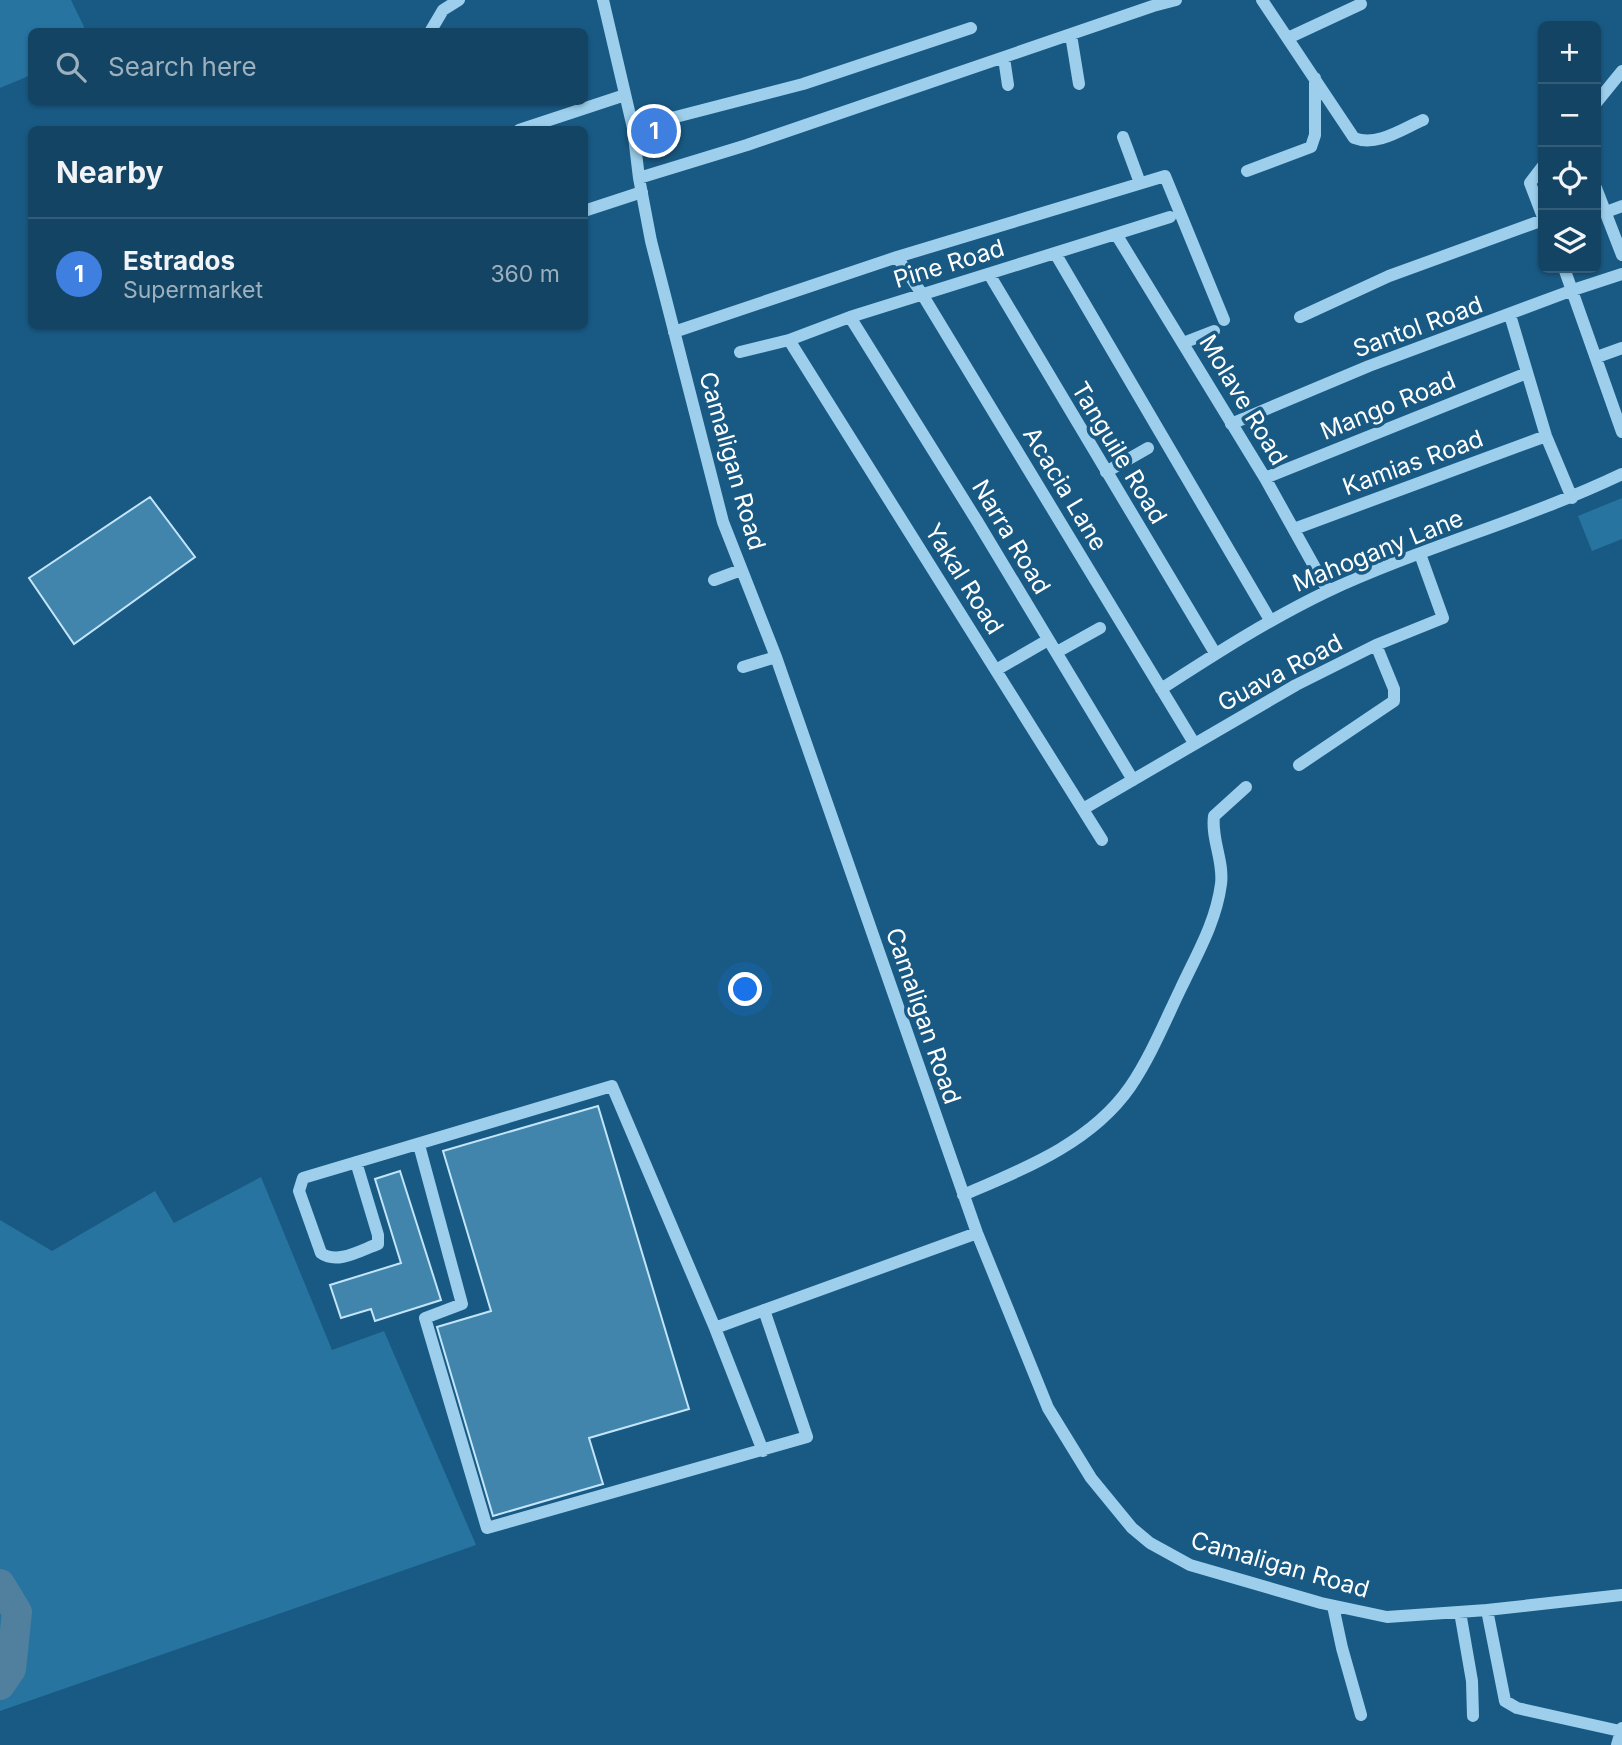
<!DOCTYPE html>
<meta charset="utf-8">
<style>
:root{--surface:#134463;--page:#1c4b69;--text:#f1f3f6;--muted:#9db0be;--line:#325c78;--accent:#d6ab8b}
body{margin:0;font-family:Inter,sans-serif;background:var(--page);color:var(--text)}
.controls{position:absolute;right:21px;top:21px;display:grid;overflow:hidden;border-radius:10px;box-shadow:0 2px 5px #0004}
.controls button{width:63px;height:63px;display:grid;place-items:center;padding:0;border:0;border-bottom:2px solid var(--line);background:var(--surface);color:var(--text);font:35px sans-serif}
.you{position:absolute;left:746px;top:990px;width:24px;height:24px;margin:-18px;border:5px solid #fff;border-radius:50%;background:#1a73e8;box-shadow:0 0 0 10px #1a73e833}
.badge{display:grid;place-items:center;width:46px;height:46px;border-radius:50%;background:var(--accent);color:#fff;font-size:23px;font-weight:700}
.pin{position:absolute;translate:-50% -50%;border:4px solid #fff;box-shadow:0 2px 7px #0006}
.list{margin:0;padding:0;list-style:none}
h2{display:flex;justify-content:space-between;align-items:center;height:91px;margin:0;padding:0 28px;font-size:30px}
h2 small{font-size:23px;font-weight:400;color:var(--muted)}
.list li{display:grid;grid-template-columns:46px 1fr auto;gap:21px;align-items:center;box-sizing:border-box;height:112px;padding:0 28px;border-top:2px solid var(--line)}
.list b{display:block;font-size:26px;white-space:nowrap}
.list p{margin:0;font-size:23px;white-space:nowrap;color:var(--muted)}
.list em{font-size:23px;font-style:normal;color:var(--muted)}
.icon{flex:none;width:38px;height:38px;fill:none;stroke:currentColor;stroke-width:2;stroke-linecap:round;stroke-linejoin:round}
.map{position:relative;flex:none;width:1622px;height:1745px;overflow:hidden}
.search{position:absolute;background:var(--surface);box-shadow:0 2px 5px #0004;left:28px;top:28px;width:560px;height:77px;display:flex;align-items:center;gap:18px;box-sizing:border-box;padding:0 24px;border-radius:10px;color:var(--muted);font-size:26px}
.panel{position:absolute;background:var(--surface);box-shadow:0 2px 5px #0004;left:28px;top:126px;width:560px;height:203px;border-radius:10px}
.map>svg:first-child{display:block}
.green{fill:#2774a1}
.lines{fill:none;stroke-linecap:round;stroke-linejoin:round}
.river{stroke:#50809d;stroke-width:30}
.building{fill:#4185ad;stroke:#c2e5f9;stroke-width:2}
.minor{stroke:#9dcfec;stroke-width:12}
.labels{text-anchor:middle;stroke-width:7;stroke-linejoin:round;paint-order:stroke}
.street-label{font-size:24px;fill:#fff;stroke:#195a84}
</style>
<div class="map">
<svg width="1622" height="1745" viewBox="0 0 1622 1745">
<rect width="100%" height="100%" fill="#195a84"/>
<!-- green -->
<path class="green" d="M0,0H71L86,31L32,32L31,75L0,88Z
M1622,498V539L1592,551L1578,516Z
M261,1177L332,1350L384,1331L476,1545L0,1711V1220L52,1251L155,1191L174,1223Z"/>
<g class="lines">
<!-- river -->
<path class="river" d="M0,1584L17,1612L11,1669L0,1685"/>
</g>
<!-- building -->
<path class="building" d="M150,497L195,557L74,644L29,578Z
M598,1106L689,1409L589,1438L603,1484L493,1516L437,1327L491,1311L443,1151Z
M400,1171L441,1300L375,1321L371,1309L341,1318L330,1285L401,1263L375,1179Z"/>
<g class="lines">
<!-- minor -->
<path class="minor" d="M603,0L633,128L639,178L651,241L723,522L776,657L977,1233L1048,1408L1091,1478L1132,1528L1150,1543L1190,1565L1321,1603L1387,1617L1487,1610L1622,1595
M1262,0L1354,138C1377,147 1402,129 1423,120
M430,32L443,10L459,0
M1071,35L1079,84
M1288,38L1361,4
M1004,58L1008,85
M1596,103L1622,71
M633,128L803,84L971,28
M519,130L625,95
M1123,137L1140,183
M1543,166L1530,183L1543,217
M1247,171L1311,147L1315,135V78
M639,178L747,145L1153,6L1176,0
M1596,188L1622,255
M584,211L642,192
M1606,212L1622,206
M1116,234L1265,478L1328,591
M1055,253L1270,620
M897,257L922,294L1194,743
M1564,268L1622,432
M989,274L1215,653
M1510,315L1546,436L1572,498
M850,317L977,521L1133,780
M1300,317L1389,276L1543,220
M674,332L897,257L1165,176L1224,320
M789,340L1102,840
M1183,343L1214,331
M740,352L789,340L850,317L1170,217
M1597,357L1622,348
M1231,424L1369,366L1573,290L1622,274
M1106,472L1148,448
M1265,478L1527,373
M1294,529L1546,436
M714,580L741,570
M1057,652L1100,628
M743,667L776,657
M996,670L1048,640
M1161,689C1215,654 1268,620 1326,592C1422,547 1526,520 1622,474
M1299,765L1394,701V689L1376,645
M1083,809L1296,685L1376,645L1443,618L1420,554
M419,1145L462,1304L425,1318L487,1528L807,1437L764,1310
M356,1162L378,1235V1244C361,1250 337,1265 321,1253L299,1191L303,1178L612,1086L715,1328L763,1451
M963,1195C1024,1169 1091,1143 1130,1087C1151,1056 1165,1021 1181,988C1197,954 1216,922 1221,884C1224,861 1211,839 1214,816L1246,787
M715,1328L977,1233
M1333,1606L1342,1648L1361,1715
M1487,1610L1505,1701L1517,1708L1620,1731
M1460,1612L1472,1681L1473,1716
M1617,1745L1622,1728"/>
</g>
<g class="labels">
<!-- street labels -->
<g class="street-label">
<text transform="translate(949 264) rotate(-17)" y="8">Pine Road</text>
<text transform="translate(1418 327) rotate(-20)" y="8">Santol Road</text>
<text transform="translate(1243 400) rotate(59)" y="8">Molave Road</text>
<text transform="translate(1388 406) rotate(-22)" y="8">Mango Road</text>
<text transform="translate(1119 453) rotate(59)" y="8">Tanguile Road</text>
<text transform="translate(732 461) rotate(74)" y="8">Camaligan Road</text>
<text transform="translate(1413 463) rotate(-20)" y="8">Kamias Road</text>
<text transform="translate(1065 489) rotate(59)" y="8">Acacia Lane</text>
<text transform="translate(1011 537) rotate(59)" y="8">Narra Road</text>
<text transform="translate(1378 551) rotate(-22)" y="8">Mahogany Lane</text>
<text transform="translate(964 579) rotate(58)" y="8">Yakal Road</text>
<text transform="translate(1280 673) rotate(-28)" y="8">Guava Road</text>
<text transform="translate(923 1016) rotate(71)" y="8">Camaligan Road</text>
<text transform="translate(1280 1565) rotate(16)" y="8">Camaligan Road</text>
</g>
</g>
</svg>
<div class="controls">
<button>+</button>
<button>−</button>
<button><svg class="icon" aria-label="locate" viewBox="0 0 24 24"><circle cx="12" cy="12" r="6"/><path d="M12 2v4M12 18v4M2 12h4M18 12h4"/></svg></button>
<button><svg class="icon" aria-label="layers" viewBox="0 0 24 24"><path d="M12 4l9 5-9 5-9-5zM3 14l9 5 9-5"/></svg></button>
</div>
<div class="you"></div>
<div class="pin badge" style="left:654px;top:131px;background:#3f7fe0">1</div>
<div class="search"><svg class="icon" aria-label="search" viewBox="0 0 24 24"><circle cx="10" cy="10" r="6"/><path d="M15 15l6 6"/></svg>Search here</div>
<section class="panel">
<h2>Nearby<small></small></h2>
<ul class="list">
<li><span class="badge" style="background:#3f7fe0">1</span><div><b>Estrados</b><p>Supermarket</p></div><em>360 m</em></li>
</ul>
</section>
</div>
